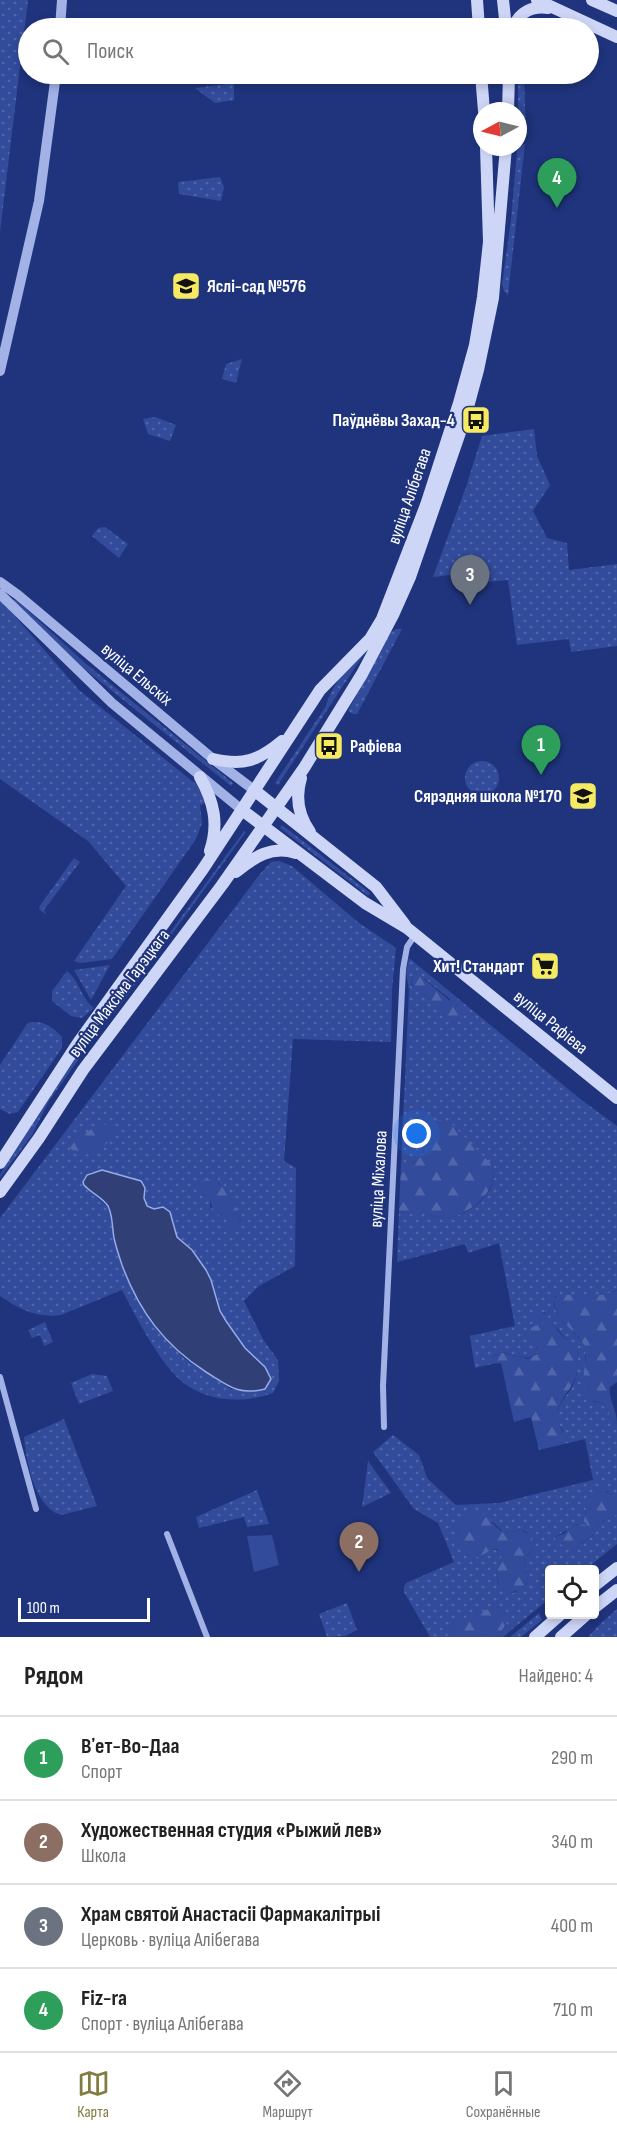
<!DOCTYPE html>
<html lang="ru">
<meta charset="utf-8">
<style>
:root{--surface:#fff;--page:#f6f6f6;--text:#222;--muted:#767676;--line:#e0e0e0;--accent:#817c3f}
body{margin:0;font-family:"Sofia Sans Condensed",sans-serif;background:var(--page);color:var(--text)}
.controls{position:absolute;right:18px;bottom:18px;display:grid;overflow:hidden;border-radius:6px;box-shadow:0 3px 9px #0003}
.controls button{width:54px;height:54px;display:grid;place-items:center;padding:0;border:0;border-bottom:2px solid var(--line);background:var(--surface);color:var(--text);font:30px sans-serif}
.compass{position:absolute;left:473px;top:102px;width:54px;height:54px;border-radius:50%;background:var(--surface);box-shadow:0 3px 9px #0003;rotate:263deg}
.scale{position:absolute;left:18px;bottom:15px;width:132px;box-sizing:border-box;padding-left:6px;border:3px solid #fff;border-top:0;font-size:16px;line-height:21px;white-space:nowrap;color:#fff;-webkit-text-stroke:4px #1f347d;paint-order:stroke}
.you{position:absolute;left:417px;top:1134px;width:21px;height:21px;margin:-15px;border:4px solid #fff;border-radius:50%;background:#1a73e8;box-shadow:0 0 0 9px #1a73e833}
.badge{display:grid;place-items:center;width:39px;height:39px;border-radius:50%;background:var(--accent);color:#fff;font-size:20px;font-weight:700}
.pin{position:absolute;translate:-50% -50px;filter:drop-shadow(0 2px 3px #0008)}
.pin::after{content:'';position:absolute;top:32px;width:21px;height:18px;background:inherit;clip-path:polygon(0 0,100% 0,50% 100%)}
.list{margin:0;padding:0;list-style:none}
h2{display:flex;justify-content:space-between;align-items:center;height:78px;margin:0;padding:0 24px;font-size:26px}
h2 small{font-size:20px;font-weight:400;color:var(--muted)}
.list li{display:grid;grid-template-columns:39px 1fr auto;gap:18px;align-items:center;box-sizing:border-box;height:84px;padding:0 24px;border-top:2px solid var(--line)}
.list b{display:block;font-size:22px;white-space:nowrap}
.list p{margin:0;font-size:20px;white-space:nowrap;color:var(--muted)}
.list em{font-size:20px;font-style:normal;color:var(--muted)}
.icon{flex:none;width:33px;height:33px;fill:none;stroke:currentColor;stroke-width:2;stroke-linecap:round;stroke-linejoin:round}
.map{position:relative;flex:none;width:617px;height:1637px;overflow:hidden}
.search{position:absolute;background:var(--surface);box-shadow:0 3px 9px #0003;left:18px;right:18px;top:18px;height:66px;display:flex;align-items:center;gap:15px;box-sizing:border-box;padding:0 21px;border-radius:33px;color:var(--muted);font-size:22px}
.sheet{height:414px;background:var(--surface)}
nav{display:flex;justify-content:space-around;align-items:center;box-sizing:border-box;height:84px;border-top:2px solid var(--line);background:var(--surface);font-size:16px;color:var(--muted)}
nav a{display:grid;justify-items:center;gap:3px}
nav .on{color:var(--accent)}
.map>svg:first-child{display:block}
.green{fill:url(#green-dots);fill-rule:evenodd}
.forest{fill:url(#forest-firs)}
.pitch{fill:#324b9b}
.water{fill:#304076;stroke:#96aae9;stroke-width:1.5}
.lines{fill:none;stroke-linecap:round;stroke-linejoin:round}
.minor{stroke:#a2b2e7;stroke-width:6}
.tertiary{stroke:#a2b2e7;stroke-width:10}
.secondary{stroke:#cdd6f6;stroke-width:12}
.labels{text-anchor:middle;stroke-width:4.5;stroke-linejoin:round;paint-order:stroke}
.poi-label{font-size:18px;font-weight:bold;fill:#fff;stroke:#1f347d;text-anchor:end}
.street-label{font-size:18px;fill:#fff;stroke:#1f347d}
</style>
<div class="map">
<svg width="617" height="1637" viewBox="0 0 617 1637">
<defs>
<pattern id="green-dots" width="8" height="8" patternUnits="userSpaceOnUse" patternTransform="scale(1.5)"><rect width="8" height="8" fill="#324b9b"/><path d="M2 2h.1M6 6h.1" fill="none" stroke="#5166aa" stroke-width="1.8" stroke-linecap="round"/></pattern>
<pattern id="forest-firs" width="22" height="20" patternUnits="userSpaceOnUse" patternTransform="scale(1.5)"><rect width="22" height="20" fill="#324b9b"/><path d="M5 1l3.5 6h-7zM16 11l3.5 6h-7z" fill="#5166aa"/></pattern>
</defs>
<rect width="100%" height="100%" fill="#1f347d"/>
<!-- green -->
<path class="green" d="M0,0H28L0,232Z
M518,74H524L526,136L522,135L518,129Z
M234,83V100L215,103L195,88Z
M525,144L508,295L504,291L502,284L511,220L517,151L520,146Z
M220,177L224,187L221,201L179,194L178,182Z
M242,359L236,383L222,379L226,364Z
M155,417L176,425L170,441L148,434L143,419Z
M534,429L537,456L550,485L533,511L547,538L567,543L569,570L617,564V646L571,652L569,639L517,645L508,580L486,582L485,571L433,577L466,487L482,436Z
M105,527L128,544L119,558L92,536L98,528Z
M0,599L79,690L197,785L206,803L200,805L202,823L196,839L112,959L80,963L74,961L126,886L88,841L0,779Z
M15,599L85,663L233,783L231,786L82,667L12,601Z
M396,629H402L357,714H353L348,711L390,633Z
M365,652L362,657L278,785L275,783L326,706C330,688 350,662 365,652Z
M465 778a17 17 0 1 1 34 0a17 17 0 1 1-34 0Z
M282,825L369,892L370,895H367L280,828Z
M244,831L246,832L114,1014L112,1012Z
M74,858L80,862L44,910L47,915L40,910L39,907Z
M279,861L292,866L359,923L396,948L392,990L391,1042L293,1039L284,1161L296,1168L295,1266L259,1286L244,1301L264,1341L278,1360L279,1381L273,1393C243,1404 205,1402 180,1380C158,1360 136,1317 122,1290L61,1315C36,1318 21,1310 0,1296V1218L260,874L271,862ZM91,1172L141,1181L145,1193L144,1203C149,1210 155,1209 163,1207L172,1216L177,1237L192,1250L211,1280L220,1311L226,1321L245,1348L254,1357L259,1390L231,1389L185,1359L159,1332L133,1290L121,1263L114,1238L111,1216L108,1207L86,1188L84,1178ZM218,1182L228,1195L241,1221L210,1207L211,1195Z
M409,958L579,1098L617,1126V1290L605,1295L555,1296C547,1314 578,1333 586,1348L584,1377L593,1402L602,1403L617,1424V1496L609,1494L607,1491C590,1491 581,1511 587,1525L583,1526L577,1524L555,1537L582,1544L594,1534L600,1523L617,1514V1544L586,1569L550,1570L549,1599L503,1637H497L506,1626L499,1607C491,1607 488,1611 481,1613C467,1617 452,1622 447,1637H430L404,1592V1587L406,1583L454,1562L438,1523L414,1509L373,1452L393,1435L419,1455L427,1478L456,1505L499,1503L593,1480L585,1439L560,1445L563,1430L556,1420C558,1399 572,1394 576,1377C578,1368 577,1357 578,1348L564,1337L544,1312L534,1315L537,1322L536,1326L532,1327L533,1344L536,1345L538,1351C528,1365 514,1353 500,1352L494,1355L492,1364L475,1368L470,1336L515,1326L499,1243L468,1253L465,1244L397,1262L399,1211C406,1215 410,1213 417,1213C427,1213 436,1218 445,1218C469,1217 502,1190 492,1165L427,1122L422,1116H414L412,1132L416,1143L423,1147L424,1154L412,1164H401L409,990L406,972ZM416,972L450,999L445,1016C441,1009 434,1003 428,998C418,990 403,988 416,972ZM493,1522L504,1533L521,1530L527,1532L533,1550L524,1559L528,1581C524,1588 520,1591 512,1593L498,1584L496,1571L502,1558L499,1551L492,1549L477,1557L458,1538L457,1529Z
M110,965L91,1000L74,970Z
M67,971C79,980 81,998 94,1008L82,1018L71,1016L52,1001V991Z
M31,1022C45,1021 53,1027 62,1037V1048L18,1112L10,1114L0,1109V1065L27,1024Z
M78,1058L79,1059L49,1101L32,1135L0,1178V1175L29,1123L74,1059Z
M45,1322L53,1342L44,1346L40,1335L32,1338L28,1330Z
M92,1374L107,1376L113,1391L79,1404L71,1383Z
M64,1419L97,1506L61,1515C34,1507 26,1460 24,1437Z
M368,1461L391,1493L362,1507Z
M257,1490L269,1524L247,1527L244,1517L199,1528L196,1517Z
M347,1603L357,1630L345,1636L327,1637L319,1614Z
M617,1609V1637H588L598,1626Z
M539,1613L542,1620L521,1637H510Z"/>
<!-- forest -->
<path class="forest" d="M419,972L424,979L462,1011L463,1015L458,1020L451,1022L426,996L414,990L411,982L414,973Z
M420,1114L427,1122L441,1120L450,1122L492,1165C502,1189 468,1217 445,1218C436,1218 427,1213 417,1213C410,1213 406,1215 399,1211L401,1164H412L424,1154L423,1147L416,1143L412,1132L414,1116Z
M100,1124L114,1126V1137L98,1151L82,1156L70,1148L76,1139Z
M206,1179C211,1180 216,1181 219,1184C230,1193 240,1213 241,1226L232,1231L227,1228L226,1219C214,1214 211,1209 210,1195H202L197,1188V1183Z
M617,1290V1382L610,1387C608,1400 617,1408 617,1424L602,1403C599,1402 595,1402 592,1401C577,1395 587,1360 586,1348C578,1332 552,1319 554,1298L558,1295H605Z
M537,1310C552,1313 555,1332 566,1339C572,1343 575,1342 578,1348C577,1358 579,1373 574,1381C569,1392 559,1401 557,1414C555,1428 568,1426 560,1445L539,1450L531,1417L514,1422L501,1363L492,1364C492,1357 494,1354 500,1352L528,1359L537,1354L538,1348L530,1342L528,1333L530,1328L537,1325L534,1315Z
M604,1489L609,1494L617,1496V1514L600,1523L594,1534L578,1547H566L555,1542V1537L565,1533L571,1524L587,1525L584,1519L588,1499Z
M470,1511C487,1510 491,1525 504,1533L521,1530L530,1535L534,1548L524,1559L528,1581L521,1590L508,1593L499,1586L496,1571L502,1558L497,1549C488,1549 480,1560 470,1556C453,1548 453,1518 470,1511Z
M494,1607C517,1608 507,1626 497,1637H447C453,1617 477,1614 494,1607Z"/>
<!-- pitch -->
<path class="pitch" d="M272,1535L279,1565L254,1572L247,1536Z"/>
<!-- water -->
<path class="water" d="M102,1170L141,1181L145,1188L144,1198L147,1206L154,1209L163,1207L170,1212L177,1237L192,1250L206,1270L211,1280L220,1311L226,1321L245,1348L265,1367L271,1379L265,1389C238,1396 227,1385 206,1372C164,1345 139,1311 122,1265C119,1256 116,1247 114,1238C112,1227 113,1216 108,1206C102,1197 91,1193 84,1185L83,1182L87,1175Z"/>
<g class="lines">
<!-- minor -->
<path class="minor" d="M0,1377L36,1509
M384,1427L383,1386L403,969L407,947L415,935
M167,1534L207,1637"/>
<!-- tertiary -->
<path class="tertiary" d="M60,28L62,0
M0,371L39,201L56,74
M0,582L18,595L213,759L254,790
M0,594L112,703L242,810"/>
<!-- secondary -->
<path class="secondary" d="M477,0L479,28
M503,0L506,28
M537,0L617,37
M592,0L617,11
M513,28C519,12 532,6 548,8
M481,74L484,111
M508,111L509,74
M213,759C243,766 258,761 282,741
M200,777C214,802 219,824 210,851
M301,778C295,798 298,815 310,832
M254,790L376,887L405,925
M242,810L365,903L407,928L617,1098
M236,872C254,857 272,845 296,853
M0,1163L78,1043L203,869L320,690L370,639L382,619L426,505L459,403L475,345L483,297L489,242L486,147
M0,1192L39,1138L83,1070L222,885L304,768L362,674L393,615L410,577L465,418L478,370L493,298L506,147
M594,1586L617,1568
M594,1608L617,1590
M535,1637L561,1614
M561,1637L587,1614"/>
</g>
<!-- icons -->
<defs>
<g id="school-square" transform="scale(1.5)"><rect x="-9" y="-9" width="18" height="18" rx="4" fill="#f5ea62" stroke="#1f347d"/><path d="M0-5L7-2L0 1L-7-2ZM-4 1L0 2.5L4 1V4Q0 6-4 4Z" fill="#111"/></g>
<g id="bus-square" transform="scale(1.5)"><rect x="-9" y="-9" width="18" height="18" rx="4" fill="#f5ea62" stroke="#1f347d"/><path d="M-5-6H5V4H4V6H2V4H-2V6H-4V4H-5ZM-3.5-4V0h7V-4ZM-3.5 1.2v1.5H-2V1.2ZM2 1.2v1.5H3.5V1.2Z" fill="#111"/></g>
<g id="supermarket-square" transform="scale(1.5)"><rect x="-9" y="-9" width="18" height="18" rx="4" fill="#f5ea62" stroke="#1f347d"/><path d="M-6-5.5h2.5l.6 2H6L4.5 2H-2.5L-4.4-4H-6ZM-1.5 3.2a1.3 1.3 0 1 0 .1 0ZM3 3.2a1.3 1.3 0 1 0 .1 0Z" fill="#111"/></g>
</defs>
<g fill-rule="evenodd">
<use href="#school-square" x="186" y="286"/>
<use href="#bus-square" x="476" y="420"/>
<use href="#bus-square" x="329" y="746"/>
<use href="#school-square" x="583" y="796"/>
<use href="#supermarket-square" x="545" y="966"/>
</g>
<g class="labels">
<!-- poi labels -->
<g class="poi-label">
<text x="207" y="292" text-anchor="start">Яслі-сад №576</text>
<text x="455" y="426">Паўднёвы Захад-4</text>
<text x="350" y="752" text-anchor="start">Рафіева</text>
<text x="562" y="802">Сярэдняя школа №170</text>
<text x="524" y="972">Хит! Стандарт</text>
</g>
<!-- street labels -->
<g class="street-label">
<text transform="translate(409 496) rotate(-71)" y="6">вуліца Алібегава</text>
<text transform="translate(137 674) rotate(40)" y="6">вуліца Ельскіх</text>
<text transform="translate(119 993) rotate(-53)" y="6">вуліца Максіма Гарэцкага</text>
<text transform="translate(551 1022) rotate(39)" y="6">вуліца Рафіева</text>
<text transform="translate(378 1179) rotate(-87)" y="6">вуліца Міхалова</text>
</g>
</g>
</svg>
<div class="controls">
<button><svg class="icon" aria-label="locate" viewBox="0 0 24 24"><circle cx="12" cy="12" r="6"/><path d="M12 2v4M12 18v4M2 12h4M18 12h4"/></svg></button>
</div>
<svg class="compass" viewBox="-18 -18 36 36"><path d="M0-13l5 13h-10z" fill="#e53935"/><path d="M0 13l5-13h-10z" fill="#767676"/></svg>
<div class="scale">100 m</div>
<div class="you"></div>
<div class="pin badge" style="left:541px;top:775px;background:#2e9e5b">1</div>
<div class="pin badge" style="left:359px;top:1572px;background:#8d6e63">2</div>
<div class="pin badge" style="left:470px;top:605px;background:#6b7280">3</div>
<div class="pin badge" style="left:557px;top:208px;background:#2e9e5b">4</div>
<div class="search"><svg class="icon" aria-label="search" viewBox="0 0 24 24"><circle cx="10" cy="10" r="6"/><path d="M15 15l6 6"/></svg>Поиск</div>
</div>
<section class="sheet">
<h2>Рядом<small>Найдено: 4</small></h2>
<ul class="list">
<li><span class="badge" style="background:#2e9e5b">1</span><div><b>Вʼет-Во-Даа</b><p>Спорт</p></div><em>290 m</em></li>
<li><span class="badge" style="background:#8d6e63">2</span><div><b>Художественная студия «Рыжий лев»</b><p>Школа</p></div><em>340 m</em></li>
<li><span class="badge" style="background:#6b7280">3</span><div><b>Храм святой Анастасіі Фармакалітрыі</b><p>Церковь · вуліца Алібегава</p></div><em>400 m</em></li>
<li><span class="badge" style="background:#2e9e5b">4</span><div><b>Fiz-ra</b><p>Спорт · вуліца Алібегава</p></div><em>710 m</em></li>
</ul>
</section>
<nav>
<a class="on"><svg class="icon" aria-label="map" viewBox="0 0 24 24"><path d="M3 6l6-2 6 2 6-2v14l-6 2-6-2-6 2zM9 4v14M15 6v14"/></svg>Карта</a>
<a><svg class="icon" aria-label="directions" viewBox="0 0 24 24"><path d="M12 3l9 9-9 9-9-9zM9 14v-3h6M13 9l2 2-2 2"/></svg>Маршрут</a>
<a><svg class="icon" aria-label="saved" viewBox="0 0 24 24"><path d="M7 4h10v16l-5-4-5 4z"/></svg>Сохранённые</a>
</nav>
